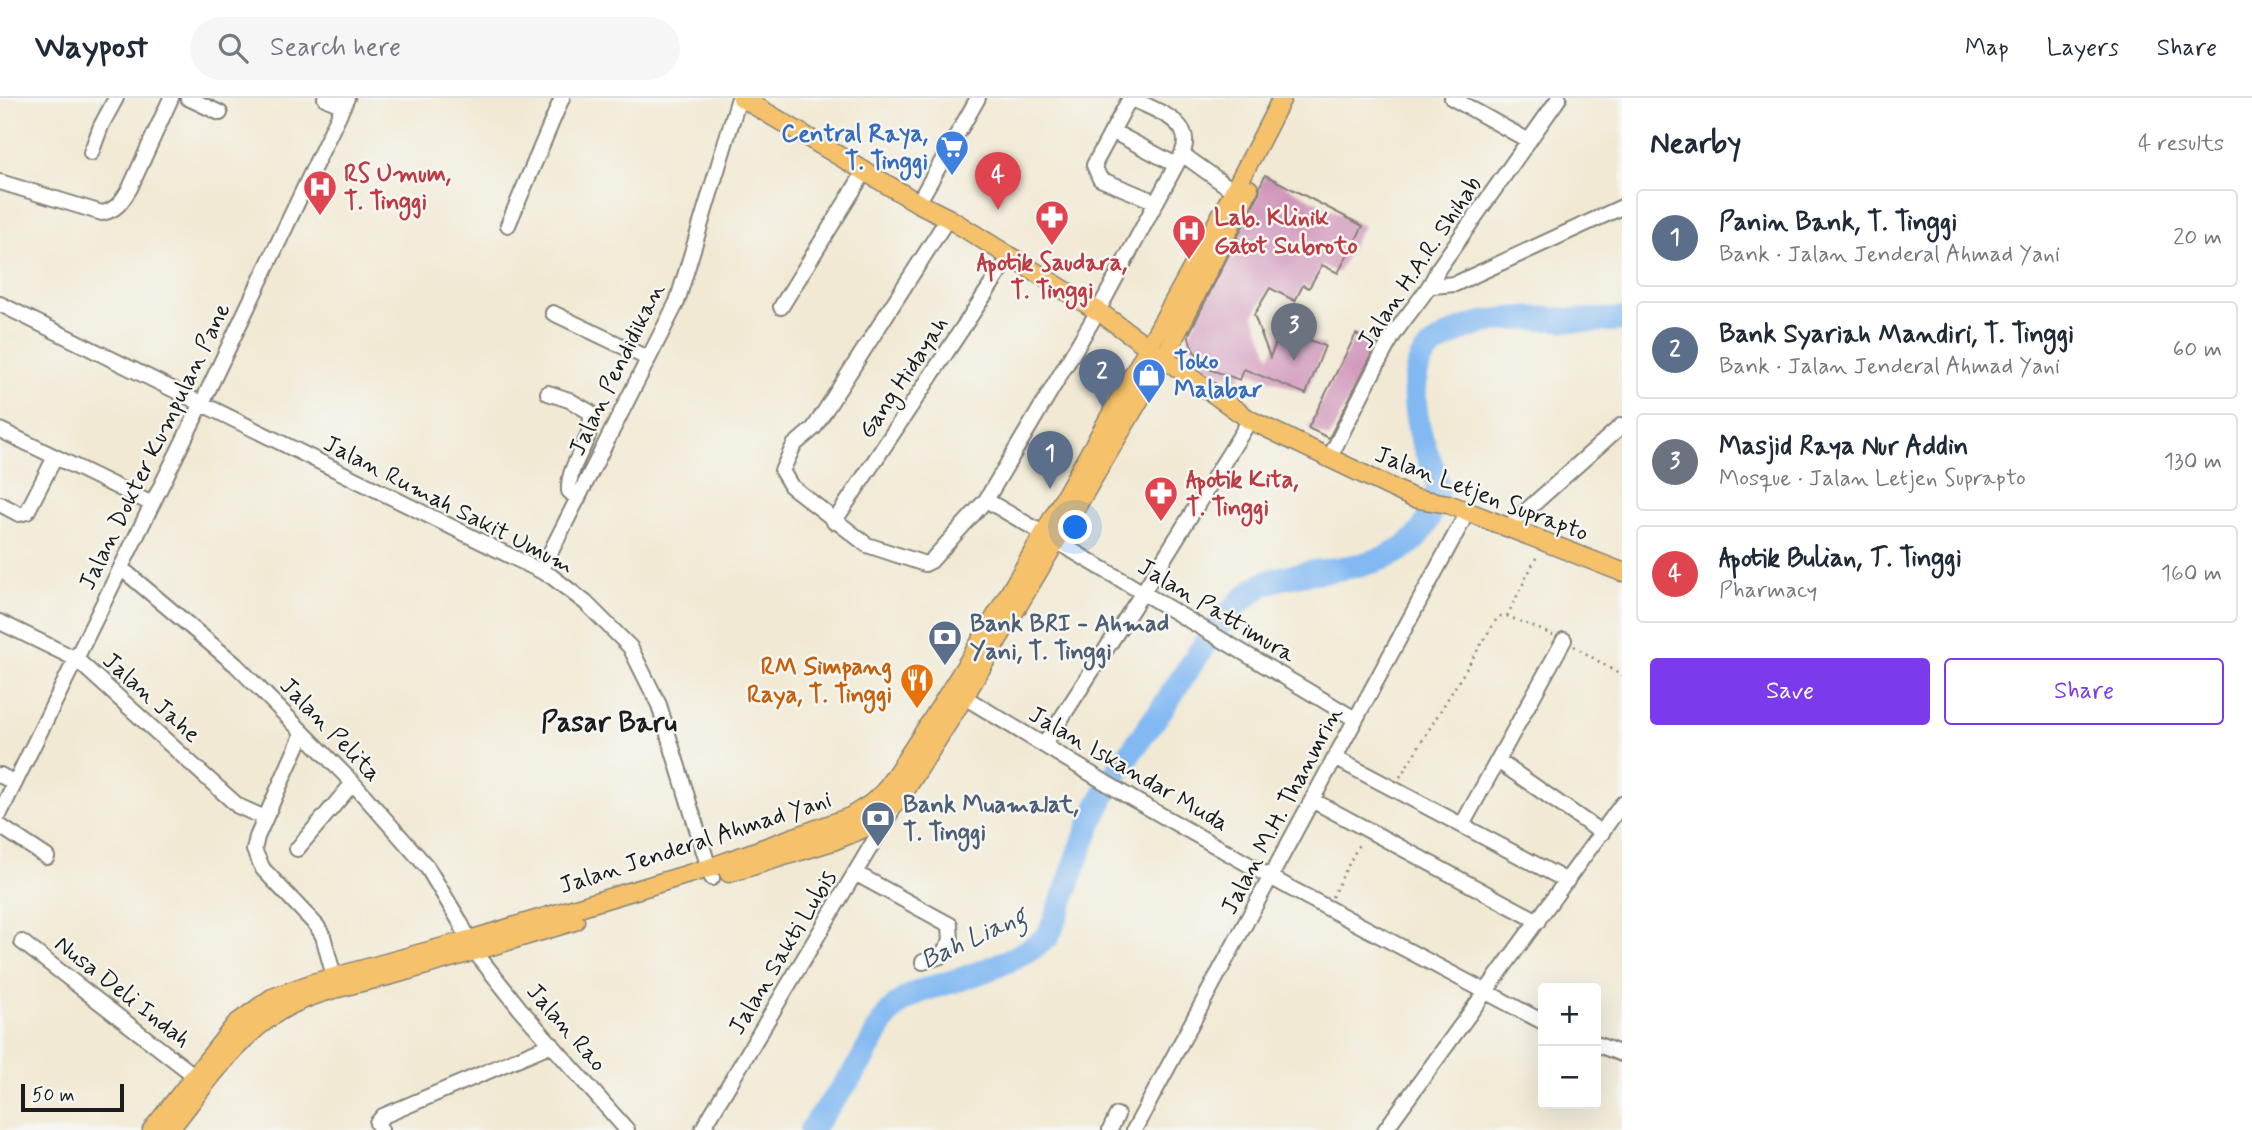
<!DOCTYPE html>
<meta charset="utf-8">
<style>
:root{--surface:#fff;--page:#f6f6f7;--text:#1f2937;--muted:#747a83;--line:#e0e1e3;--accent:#7c3aed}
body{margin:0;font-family:Mynerve,sans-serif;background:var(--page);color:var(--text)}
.controls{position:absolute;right:21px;bottom:21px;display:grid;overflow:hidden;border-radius:7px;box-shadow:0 7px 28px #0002}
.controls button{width:63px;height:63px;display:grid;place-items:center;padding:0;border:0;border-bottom:2px solid var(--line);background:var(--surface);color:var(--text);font:35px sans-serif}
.scale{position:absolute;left:21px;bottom:18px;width:103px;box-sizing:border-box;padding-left:7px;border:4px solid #1c1c1c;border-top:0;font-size:19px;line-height:24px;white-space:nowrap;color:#1c1c1c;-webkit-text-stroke:5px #f6f6f2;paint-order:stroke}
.you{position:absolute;left:1076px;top:430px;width:24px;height:24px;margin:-18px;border:5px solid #fff;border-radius:50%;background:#1a73e8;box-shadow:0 0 0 10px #1a73e833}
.badge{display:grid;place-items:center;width:46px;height:46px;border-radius:50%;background:var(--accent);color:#fff;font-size:23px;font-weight:700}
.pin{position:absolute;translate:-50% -58px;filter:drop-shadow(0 2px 4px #0008)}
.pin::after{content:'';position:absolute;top:37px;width:24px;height:21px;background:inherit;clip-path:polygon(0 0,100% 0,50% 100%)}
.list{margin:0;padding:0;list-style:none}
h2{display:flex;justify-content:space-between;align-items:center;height:91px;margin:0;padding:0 28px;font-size:30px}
h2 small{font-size:23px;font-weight:400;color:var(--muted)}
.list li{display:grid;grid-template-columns:46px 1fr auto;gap:21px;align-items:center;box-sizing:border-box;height:98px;margin:0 14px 14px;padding:0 14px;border:2px solid var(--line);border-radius:7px}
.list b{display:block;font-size:26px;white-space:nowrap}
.list p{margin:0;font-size:23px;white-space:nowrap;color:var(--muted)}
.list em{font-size:23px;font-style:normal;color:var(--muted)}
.actions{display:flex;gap:14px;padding:21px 28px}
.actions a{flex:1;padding:16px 0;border:2px solid var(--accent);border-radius:7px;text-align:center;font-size:24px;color:var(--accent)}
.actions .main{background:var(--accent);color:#fff}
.icon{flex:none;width:38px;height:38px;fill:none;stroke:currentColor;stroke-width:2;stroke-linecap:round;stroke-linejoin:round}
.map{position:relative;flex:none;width:1622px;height:1032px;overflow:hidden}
header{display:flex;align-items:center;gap:42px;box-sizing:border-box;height:98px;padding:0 35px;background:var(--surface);border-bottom:2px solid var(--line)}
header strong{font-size:33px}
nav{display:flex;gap:38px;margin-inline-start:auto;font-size:24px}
.search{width:490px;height:63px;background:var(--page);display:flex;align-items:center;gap:18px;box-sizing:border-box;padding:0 24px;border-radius:38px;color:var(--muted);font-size:26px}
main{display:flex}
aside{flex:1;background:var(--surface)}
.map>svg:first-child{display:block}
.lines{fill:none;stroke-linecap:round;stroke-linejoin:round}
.river{stroke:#82b9f2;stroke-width:24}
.building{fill:#d197bb}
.minor-casing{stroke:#868278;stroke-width:18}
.major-casing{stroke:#868278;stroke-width:21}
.path{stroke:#868278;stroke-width:2.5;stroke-dasharray:2 5;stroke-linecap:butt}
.minor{stroke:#fff;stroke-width:14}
.major{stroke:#f5c16b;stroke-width:18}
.labels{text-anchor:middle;stroke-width:5;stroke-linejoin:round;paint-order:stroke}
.shop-label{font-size:24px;font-weight:bold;fill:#366cbe;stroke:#f6f6f2;text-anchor:end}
.health-label{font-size:24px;font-weight:bold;fill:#be3a42;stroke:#f6f6f2;text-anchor:start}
.street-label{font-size:24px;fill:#1c1c1c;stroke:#f6f6f2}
.service-label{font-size:24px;font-weight:bold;fill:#4e5e75;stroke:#f6f6f2;text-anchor:start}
.food-label{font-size:24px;font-weight:bold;fill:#c56008;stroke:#f6f6f2;text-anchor:end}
.water-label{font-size:26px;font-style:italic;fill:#405367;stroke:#f6f6f2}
.quarter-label{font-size:28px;font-weight:bold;fill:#1c1c1c;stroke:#f6f6f2}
</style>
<header>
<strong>Waypost</strong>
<div class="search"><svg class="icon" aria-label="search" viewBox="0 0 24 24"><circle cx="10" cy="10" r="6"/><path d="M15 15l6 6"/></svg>Search here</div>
<nav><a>Map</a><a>Layers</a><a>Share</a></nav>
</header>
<main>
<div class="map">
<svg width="1622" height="1032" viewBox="0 0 1622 1032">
<rect width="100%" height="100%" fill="#f6f6f2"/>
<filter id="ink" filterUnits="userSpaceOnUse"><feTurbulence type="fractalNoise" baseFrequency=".0143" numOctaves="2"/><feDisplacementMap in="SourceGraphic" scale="14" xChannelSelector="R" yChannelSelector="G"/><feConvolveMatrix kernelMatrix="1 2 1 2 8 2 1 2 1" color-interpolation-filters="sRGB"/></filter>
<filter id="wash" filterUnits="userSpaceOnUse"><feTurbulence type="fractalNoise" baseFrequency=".00686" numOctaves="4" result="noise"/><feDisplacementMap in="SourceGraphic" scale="28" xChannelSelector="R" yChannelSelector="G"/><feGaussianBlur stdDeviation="1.57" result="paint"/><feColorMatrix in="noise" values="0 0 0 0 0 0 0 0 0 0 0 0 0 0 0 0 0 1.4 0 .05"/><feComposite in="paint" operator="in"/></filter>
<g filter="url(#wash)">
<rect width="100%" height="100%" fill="#f1e9d3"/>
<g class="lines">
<!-- river -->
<path class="river" d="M811,1032C825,1011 842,992 856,971C871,950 879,921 901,904C919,891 941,887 961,881C990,871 1026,858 1048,838C1067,796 1078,751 1098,709C1114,674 1139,643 1161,612C1189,572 1219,515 1260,488C1272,481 1287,479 1301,476C1339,470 1385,469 1415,441C1426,431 1440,397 1437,383C1433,368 1425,353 1421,338C1415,316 1410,281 1422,260C1427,251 1437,245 1446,240C1501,206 1562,228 1622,221"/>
</g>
<g id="blocks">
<!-- building -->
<path class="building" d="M1265,77L1363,128L1338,175L1322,167L1309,190L1303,187L1295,203L1270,190L1254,217L1270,259L1282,231L1325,248L1306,296L1244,271L1240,282L1211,272L1193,252L1189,240V236L1259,96L1260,88Z
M1356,236L1377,247L1329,340L1308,330Z"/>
</g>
</g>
<g filter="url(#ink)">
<use href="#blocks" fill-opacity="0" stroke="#868278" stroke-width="2"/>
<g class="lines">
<!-- minor casing -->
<g class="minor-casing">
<path id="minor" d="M188,0L220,15
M325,0L343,8
M1130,0L1094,67L1100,81L1156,104
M1130,0C1154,12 1197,23 1182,56
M1452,0L1529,43
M1112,33L1176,67
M91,55L101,28L116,0
M0,84L102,115C117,112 122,103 130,90L171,0
M918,105L978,0
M948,120L814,330L794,347L782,373L791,388L867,447L925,466L931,463L986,402L1098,213L1182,56L1235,94
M508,127L562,0
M1432,188L1455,186L1622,109
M0,206L551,478L586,505L630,549L659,607L712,780
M781,209L865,73
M553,215L647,260
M548,295L569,302L590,314C596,342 567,364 569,393L578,401
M0,332L152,406
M1329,361C1349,321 1369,280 1391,241C1405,217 1429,195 1438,171L1559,0
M986,402L1044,436
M0,406L19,416L27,414L55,359
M834,424L1009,160
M1508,429L1622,327
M1056,443L1355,621
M121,470L236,567L353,685L427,769L459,822L475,854L521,912L627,1032
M541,473L677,204L739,0
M0,524L76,561L238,708L265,720
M956,594L1131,700L1290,790L1543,924
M303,635L257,739L254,752L263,771L317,828L323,838L334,879
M1044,647L1143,494L1250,322
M1335,660L1567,783
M1498,663L1602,735
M0,677L15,685
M1312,702L1538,823
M0,715L201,307L347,0
M1462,727L1564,542
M0,728L47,759
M297,751L353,685
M855,775L950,827L951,843L941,858L923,864
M22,844L195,978
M1596,946L1622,956
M381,1032L377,1025L383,1018L552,946
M702,1032L893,711
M1110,1032L1117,1017
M1134,1032L1468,413
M1385,1032L1622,706"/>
</g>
<!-- major casing -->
<g class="major-casing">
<path id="major" d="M742,0L918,105L948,120L1098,213L1250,322L1413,400L1448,406L1622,474
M729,775L833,743L862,731L884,716L901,699L964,599L1164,260L1249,91
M152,1032L236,926L272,900L313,885L469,842L709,770L850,719L872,705L884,694C964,578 1034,454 1103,331C1164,221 1226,112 1282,0
M169,1032C202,991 233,943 278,914C312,893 357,886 395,876C455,859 515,841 575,823"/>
</g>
<!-- path -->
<path class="path" d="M1507,518L1537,458
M1574,548L1622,578
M1400,679L1496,522L1501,518H1507L1553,537
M1332,799L1359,746"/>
<!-- minor -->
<use href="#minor" class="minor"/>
<!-- major -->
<use href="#major" class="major"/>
</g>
</g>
<!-- icons -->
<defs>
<g id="supermarket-pin" transform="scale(1.75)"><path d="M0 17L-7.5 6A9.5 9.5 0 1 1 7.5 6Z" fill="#3f7fe0" stroke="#f6f6f2"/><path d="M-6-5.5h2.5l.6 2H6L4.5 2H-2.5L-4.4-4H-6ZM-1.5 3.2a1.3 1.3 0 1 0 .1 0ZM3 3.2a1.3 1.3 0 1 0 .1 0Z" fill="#fff"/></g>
<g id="hospital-pin" transform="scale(1.75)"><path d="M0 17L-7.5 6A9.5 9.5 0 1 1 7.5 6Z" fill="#e0444e" stroke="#f6f6f2"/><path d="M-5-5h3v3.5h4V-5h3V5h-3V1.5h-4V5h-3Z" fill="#fff"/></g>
<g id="pharmacy-pin" transform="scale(1.75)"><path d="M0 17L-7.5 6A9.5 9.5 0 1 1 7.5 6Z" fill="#e0444e" stroke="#f6f6f2"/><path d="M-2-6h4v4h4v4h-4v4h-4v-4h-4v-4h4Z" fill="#fff"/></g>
<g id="shop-pin" transform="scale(1.75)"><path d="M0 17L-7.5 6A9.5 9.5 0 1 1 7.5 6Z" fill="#3f7fe0" stroke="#f6f6f2"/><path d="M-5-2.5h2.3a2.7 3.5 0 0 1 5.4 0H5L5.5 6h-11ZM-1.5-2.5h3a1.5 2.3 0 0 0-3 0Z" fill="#fff"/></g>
<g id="bank-pin" transform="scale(1.75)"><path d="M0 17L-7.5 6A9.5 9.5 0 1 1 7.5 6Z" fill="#5c6f8a" stroke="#f6f6f2"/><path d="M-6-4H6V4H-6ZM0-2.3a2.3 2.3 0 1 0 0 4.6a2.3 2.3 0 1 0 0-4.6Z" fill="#fff"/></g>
<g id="restaurant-pin" transform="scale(1.75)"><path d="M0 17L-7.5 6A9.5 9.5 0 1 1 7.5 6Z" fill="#e8710a" stroke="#f6f6f2"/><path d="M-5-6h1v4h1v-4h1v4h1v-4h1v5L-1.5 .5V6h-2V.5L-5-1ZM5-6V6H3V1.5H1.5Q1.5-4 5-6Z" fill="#fff"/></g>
</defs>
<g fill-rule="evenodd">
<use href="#supermarket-pin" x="952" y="49"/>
<use href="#hospital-pin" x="320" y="89"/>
<use href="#pharmacy-pin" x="1052" y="119"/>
<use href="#hospital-pin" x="1189" y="133"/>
<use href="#shop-pin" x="1149" y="277"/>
<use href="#pharmacy-pin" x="1161" y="395"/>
<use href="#bank-pin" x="945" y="539"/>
<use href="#restaurant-pin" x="917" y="582"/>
<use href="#bank-pin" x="878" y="720"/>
</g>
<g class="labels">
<!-- shop labels -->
<g class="shop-label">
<text x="928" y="43">Central Raya,<tspan x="928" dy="28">T. Tinggi</tspan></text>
<text x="1174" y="271" text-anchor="start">Toko<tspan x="1174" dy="28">Malabar</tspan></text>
</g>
<!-- health labels -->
<g class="health-label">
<text x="344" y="83">RS Umum,<tspan x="344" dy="28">T. Tinggi</tspan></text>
<text x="1214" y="127">Lab. Klinik<tspan x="1214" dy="28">Gatot Subroto</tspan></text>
<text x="1052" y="172" text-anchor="middle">Apotik Saudara,<tspan x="1052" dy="28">T. Tinggi</tspan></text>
<text x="1186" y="389">Apotik Kita,<tspan x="1186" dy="28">T. Tinggi</tspan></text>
</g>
<!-- street labels -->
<g class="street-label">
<text transform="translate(1419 164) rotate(-56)" y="8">Jalan H.A.R. Shihab</text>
<text transform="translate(616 271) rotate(-64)" y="8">Jalan Pendidikan</text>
<text transform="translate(903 279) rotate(-56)" y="8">Gang Hidayah</text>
<text transform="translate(154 348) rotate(-64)" y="8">Jalan Dokter Kumpulan Pane</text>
<text transform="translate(1482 395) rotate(21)" y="8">Jalan Letjen Suprapto</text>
<text transform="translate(449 406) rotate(27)" y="8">Jalan Rumah Sakit Umum</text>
<text transform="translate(1217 512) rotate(31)" y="8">Jalan Pattimura</text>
<text transform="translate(152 599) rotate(42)" y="8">Jalan Jahe</text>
<text transform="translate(331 631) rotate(46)" y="8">Jalan Pelita</text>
<text transform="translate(1129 670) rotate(30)" y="8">Jalan Iskandar Muda</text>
<text transform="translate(1281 712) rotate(-62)" y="8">Jalan M.H. Thanmrin</text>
<text transform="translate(695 744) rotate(-18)" y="8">Jalan Jenderal Ahmad Yani</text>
<text transform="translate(782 854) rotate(-59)" y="8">Jalan Sakti Lubis</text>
<text transform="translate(123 893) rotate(38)" y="8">Nusa Deli Indah</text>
<text transform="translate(567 929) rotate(49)" y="8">Jalan Rao</text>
</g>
<!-- service labels -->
<g class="service-label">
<text x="970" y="533">Bank BRI - Ahmad<tspan x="970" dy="28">Yani, T. Tinggi</tspan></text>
<text x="903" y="714">Bank Muamalat,<tspan x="903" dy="28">T. Tinggi</tspan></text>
</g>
<!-- food labels -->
<g class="food-label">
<text x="892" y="576">RM Simpang<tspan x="892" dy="28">Raya, T. Tinggi</tspan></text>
</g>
<!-- water labels -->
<g class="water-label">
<text transform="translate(973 839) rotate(-25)" y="9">Bah Liang</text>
</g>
<!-- quarter labels -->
<g class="quarter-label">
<text x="609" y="633">Pasar Baru</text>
</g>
</g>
</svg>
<div class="controls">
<button>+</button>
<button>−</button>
</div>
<div class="scale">50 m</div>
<div class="you"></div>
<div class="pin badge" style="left:1050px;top:391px;background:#5c6f8a">1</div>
<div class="pin badge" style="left:1102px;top:309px;background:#5c6f8a">2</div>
<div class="pin badge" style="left:1294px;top:263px;background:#6b7280">3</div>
<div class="pin badge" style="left:998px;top:112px;background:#e0444e">4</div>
</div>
<aside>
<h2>Nearby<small>4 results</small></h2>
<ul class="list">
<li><span class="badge" style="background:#5c6f8a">1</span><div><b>Panin Bank, T. Tinggi</b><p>Bank · Jalan Jenderal Ahmad Yani</p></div><em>20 m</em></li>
<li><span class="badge" style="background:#5c6f8a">2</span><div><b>Bank Syariah Mandiri, T. Tinggi</b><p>Bank · Jalan Jenderal Ahmad Yani</p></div><em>60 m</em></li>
<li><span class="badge" style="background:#6b7280">3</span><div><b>Masjid Raya Nur Addin</b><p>Mosque · Jalan Letjen Suprapto</p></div><em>130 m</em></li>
<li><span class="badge" style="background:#e0444e">4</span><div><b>Apotik Bulian, T. Tinggi</b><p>Pharmacy</p></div><em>160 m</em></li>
</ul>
<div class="actions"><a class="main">Save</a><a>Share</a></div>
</aside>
</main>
